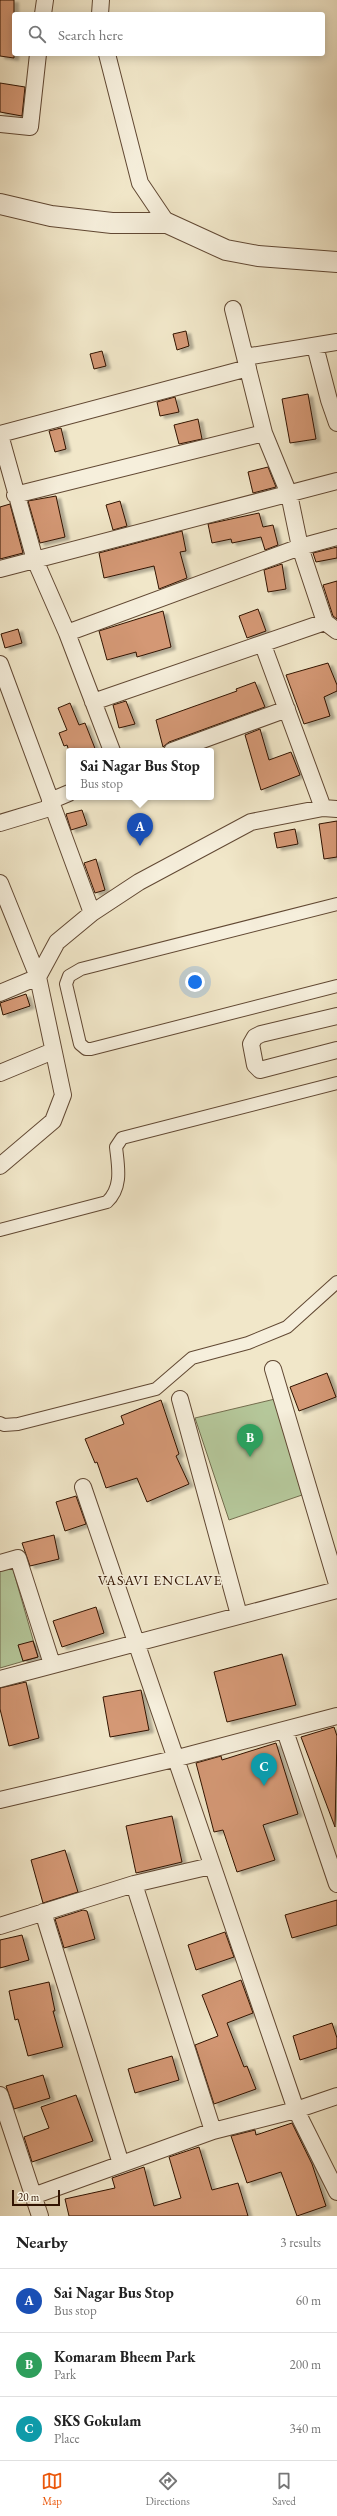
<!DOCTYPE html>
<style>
:root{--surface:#fff;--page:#f2f2f2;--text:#222;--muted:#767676;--line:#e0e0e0;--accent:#ea580c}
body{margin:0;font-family:"EB Garamond",serif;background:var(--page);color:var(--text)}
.scale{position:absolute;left:12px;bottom:10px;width:48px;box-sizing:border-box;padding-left:4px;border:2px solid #311301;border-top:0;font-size:11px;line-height:14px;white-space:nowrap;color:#311301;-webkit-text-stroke:3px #f6efdc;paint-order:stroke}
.you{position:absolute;left:195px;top:982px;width:14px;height:14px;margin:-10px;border:3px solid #fff;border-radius:50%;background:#1a73e8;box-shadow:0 0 0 6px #1a73e833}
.badge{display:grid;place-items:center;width:26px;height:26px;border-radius:50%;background:var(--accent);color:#fff;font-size:13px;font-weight:700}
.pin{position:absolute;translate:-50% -33px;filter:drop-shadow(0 1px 2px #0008)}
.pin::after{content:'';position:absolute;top:21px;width:14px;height:12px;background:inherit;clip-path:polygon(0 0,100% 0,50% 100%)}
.popup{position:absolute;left:66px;top:748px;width:148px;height:52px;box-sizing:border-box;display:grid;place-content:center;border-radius:4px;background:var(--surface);filter:drop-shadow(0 1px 3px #0005);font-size:13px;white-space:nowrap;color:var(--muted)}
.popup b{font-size:15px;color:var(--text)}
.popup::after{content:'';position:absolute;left:50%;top:100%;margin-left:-8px;border:8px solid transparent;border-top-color:var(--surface)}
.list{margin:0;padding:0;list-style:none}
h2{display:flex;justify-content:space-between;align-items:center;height:52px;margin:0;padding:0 16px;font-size:17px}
h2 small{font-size:13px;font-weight:400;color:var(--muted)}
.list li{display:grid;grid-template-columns:26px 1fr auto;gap:12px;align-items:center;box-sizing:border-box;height:64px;padding:0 16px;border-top:1px solid var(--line)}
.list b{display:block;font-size:15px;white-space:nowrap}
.list p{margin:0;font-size:13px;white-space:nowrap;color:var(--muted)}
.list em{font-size:13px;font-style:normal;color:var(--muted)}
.icon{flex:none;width:22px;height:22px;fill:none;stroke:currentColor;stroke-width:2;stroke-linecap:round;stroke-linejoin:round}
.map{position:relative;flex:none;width:337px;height:2216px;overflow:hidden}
.search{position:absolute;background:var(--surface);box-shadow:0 2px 10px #0003;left:12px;right:12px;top:12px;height:44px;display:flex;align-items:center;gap:10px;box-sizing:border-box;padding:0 14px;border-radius:4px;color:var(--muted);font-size:15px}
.sheet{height:244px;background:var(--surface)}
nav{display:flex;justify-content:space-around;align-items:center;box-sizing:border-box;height:56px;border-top:1px solid var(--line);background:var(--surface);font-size:11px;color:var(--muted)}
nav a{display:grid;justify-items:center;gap:2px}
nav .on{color:var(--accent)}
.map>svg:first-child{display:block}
.green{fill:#b5c79a;stroke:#736d4e}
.building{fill:#d49874;stroke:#311301;filter:url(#shadow)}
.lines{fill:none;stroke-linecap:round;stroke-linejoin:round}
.pedestrian-casing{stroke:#614833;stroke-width:14}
.minor-casing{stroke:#614833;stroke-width:18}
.tertiary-casing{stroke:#614833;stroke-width:22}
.pedestrian{stroke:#f6efdc;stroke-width:12}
.minor{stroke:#f6efdc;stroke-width:16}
.tertiary{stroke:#f6efdc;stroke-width:20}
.labels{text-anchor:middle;stroke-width:3;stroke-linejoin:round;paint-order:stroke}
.neighbourhood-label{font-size:14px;letter-spacing:1px;fill:#311301;stroke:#f6efdc}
</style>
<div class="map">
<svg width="337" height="2216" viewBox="0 0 337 2216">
<defs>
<filter id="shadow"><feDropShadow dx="4.5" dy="2.5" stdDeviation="1" flood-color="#0004"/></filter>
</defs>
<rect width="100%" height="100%" fill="#f1e7c9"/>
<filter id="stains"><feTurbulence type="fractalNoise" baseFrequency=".005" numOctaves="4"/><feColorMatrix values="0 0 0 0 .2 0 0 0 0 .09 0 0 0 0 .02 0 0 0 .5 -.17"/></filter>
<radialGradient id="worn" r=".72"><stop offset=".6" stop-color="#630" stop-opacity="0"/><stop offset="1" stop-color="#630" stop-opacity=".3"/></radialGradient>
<!-- green -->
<path class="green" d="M275,1399L302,1495L229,1520L195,1418Z
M12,1566L38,1657L0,1668V1569Z"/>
<!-- building -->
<path class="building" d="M0,0H14V58L0,56Z
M0,83L25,87L22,116L0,112Z
M186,331L189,346L177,350L173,334Z
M102,351L106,366L94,369L90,354Z
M308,394L316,439L290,443L282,399Z
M175,397L179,412L160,416L157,402Z
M198,419L202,439L179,444L174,425Z
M61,428L66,449L55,452L49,431Z
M268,467L276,487L253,493L248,472Z
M56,496L65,537L40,543L28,501Z
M120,501L127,526L113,530L106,505Z
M10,504L23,553L0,559V507Z
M259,513L263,527L273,525L278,545L265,550L261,537L232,543L231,539L212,543L208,524Z
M182,531L186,551L180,552L187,578L159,589L154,566L104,578L99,553Z
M337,547V558L316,562L313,553Z
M282,564L286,589L268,592L264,570Z
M337,581V619L333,616L323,585Z
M258,609L266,631L247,638L239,616Z
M163,611L171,647L137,657L136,652L107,660L99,631Z
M18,629L22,643L5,648L1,634Z
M328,663L337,685V691L324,697L330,716L304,724L286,675Z
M255,682L265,707L169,742L163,747L156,720L237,691L236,689Z
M126,701L135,724L119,728L113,705Z
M70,703L79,725L85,723L96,751H69L67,745L64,746L59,733L67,730L58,708Z
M260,729L269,760L291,752L300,775L261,790L245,735Z
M82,810L87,825L71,830L66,814Z
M337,821V857L324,859L319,824Z
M295,829L298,844L277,848L274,833Z
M96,859L105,890L95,893L84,863Z
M26,994L30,1006L3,1015L0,1003Z
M327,1373L336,1397L299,1411L290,1387Z
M161,1400L179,1454L176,1456L189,1484L147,1502L137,1478L106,1488L97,1462L95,1463L85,1439L124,1424L121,1416Z
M76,1496L86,1524L65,1531L56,1502Z
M54,1535L59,1559L30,1566L22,1543Z
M96,1607L104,1633L62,1647L53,1621Z
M33,1641L38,1657L23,1661L18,1645Z
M282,1654L296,1705L227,1722L214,1672Z
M26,1682L39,1738L9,1746L0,1709V1688Z
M141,1690L149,1730L110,1737L103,1697Z
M334,1727L337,1736L335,1827L301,1737Z
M276,1743L298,1814L263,1825L275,1860L237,1872L223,1830L214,1832L196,1763L221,1756L222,1760Z
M172,1816L182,1862L136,1873L126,1826Z
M65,1850L78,1892L43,1903L31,1860Z
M337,1900V1925L292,1938L285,1915Z
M83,1910L87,1911L95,1939L64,1948L55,1919Z
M225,1932L234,1957L196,1970L188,1945Z
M22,1935L29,1960L0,1968V1940Z
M241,1980L253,2013L227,2023L244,2067L247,2066L256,2089L214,2104L195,2045L218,2036L202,1995Z
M49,1982L55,2011H53L63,2047L28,2056L18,2019L15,2020L9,1991Z
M332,2023L337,2038V2048L300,2060L293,2036Z
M172,2056L179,2080L135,2093L128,2069Z
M43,2075L50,2098L14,2109L6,2086Z
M76,2095L93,2141L32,2162L24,2137L49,2128L41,2107Z
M292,2123L312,2164L326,2206L297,2216L281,2172L247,2183L231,2136L255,2130L256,2135Z
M199,2147L212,2190L238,2183L248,2216H69L65,2199L115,2188L112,2178L144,2167L154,2206L181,2198L169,2157Z"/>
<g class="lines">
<!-- pedestrian casing -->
<g class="pedestrian-casing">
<path id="pedestrian" d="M337,904L81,969L69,976L66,984L80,1044L86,1049H91L337,986
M0,1230L107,1202C123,1187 118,1166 116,1147L122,1138L337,1083
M0,1423L4,1425L18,1424L156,1389L192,1358L248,1343L287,1327L337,1282"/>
</g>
<!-- minor casing -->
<g class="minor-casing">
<path id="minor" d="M43,14L45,0
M100,14L101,0
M107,54L140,183L167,223
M0,124L30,127L38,54
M233,309L264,433L289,494L300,547L325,622L337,631
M315,346L329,400L337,423
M245,357L337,342
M0,434L248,368
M0,435L35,560L67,633L112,751
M15,495L264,433
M0,569L337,481
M67,633L300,547L337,537
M263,645L323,808
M0,664L53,807
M93,702L325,622
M172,751L287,709
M50,801L69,793
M0,823L53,807L92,913
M0,883L38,977L63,1095L53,1121L0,1166
M0,993L38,977L57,942L92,913L139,882L251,822L323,808L337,809
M337,1016L261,1034L255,1037L251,1044L255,1065L260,1070L337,1050
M0,1073L53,1051
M273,1369L337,1584
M180,1399L239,1615
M83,1487L296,2110L337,2192
M0,1563L18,1558L52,1664
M0,1679L337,1590
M285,1731L337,1884
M0,1800L174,1759L337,1716
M134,1884L213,2131
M43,1912L121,2164
M0,1926L134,1884L211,1866
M0,2095L40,2216
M33,2196L213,2131L296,2110L337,2096"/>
</g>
<!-- tertiary casing -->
<g class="tertiary-casing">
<path id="tertiary" d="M0,204L51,216L112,223H167L226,250L258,256L337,262"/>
</g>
<!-- pedestrian -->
<use href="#pedestrian" class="pedestrian"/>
<!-- minor -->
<use href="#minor" class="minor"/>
<!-- tertiary -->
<use href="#tertiary" class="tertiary"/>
</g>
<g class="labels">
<!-- neighbourhood labels -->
<g class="neighbourhood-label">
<text x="160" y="1585">VASAVI ENCLAVE</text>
</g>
</g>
<rect width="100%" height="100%" filter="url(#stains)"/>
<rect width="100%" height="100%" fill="url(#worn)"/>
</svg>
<div class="scale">20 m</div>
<div class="you"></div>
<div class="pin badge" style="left:140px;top:846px;background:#1a4fb4">A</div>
<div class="popup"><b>Sai Nagar Bus Stop</b>Bus stop</div>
<div class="pin badge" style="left:250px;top:1457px;background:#2e9e5b">B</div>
<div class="pin badge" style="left:264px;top:1786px;background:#0f9aa8">C</div>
<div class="search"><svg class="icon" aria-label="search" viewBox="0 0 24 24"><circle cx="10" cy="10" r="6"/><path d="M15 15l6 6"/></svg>Search here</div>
</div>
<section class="sheet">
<h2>Nearby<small>3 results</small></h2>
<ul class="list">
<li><span class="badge" style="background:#1a4fb4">A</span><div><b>Sai Nagar Bus Stop</b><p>Bus stop</p></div><em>60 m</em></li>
<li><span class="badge" style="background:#2e9e5b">B</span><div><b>Komaram Bheem Park</b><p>Park</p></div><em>200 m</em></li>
<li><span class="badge" style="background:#0f9aa8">C</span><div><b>SKS Gokulam</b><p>Place</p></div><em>340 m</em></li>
</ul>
</section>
<nav>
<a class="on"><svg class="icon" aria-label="map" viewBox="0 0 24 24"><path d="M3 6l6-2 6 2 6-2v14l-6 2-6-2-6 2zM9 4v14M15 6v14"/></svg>Map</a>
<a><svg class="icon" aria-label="directions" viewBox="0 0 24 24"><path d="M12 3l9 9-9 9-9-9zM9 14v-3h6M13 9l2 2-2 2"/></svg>Directions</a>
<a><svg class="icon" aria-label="saved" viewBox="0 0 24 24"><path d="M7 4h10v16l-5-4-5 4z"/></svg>Saved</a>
</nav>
